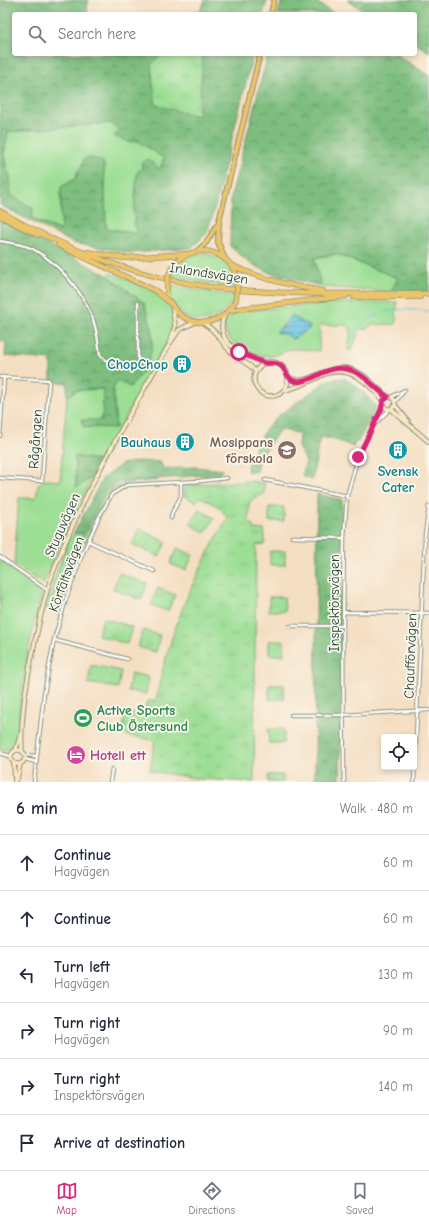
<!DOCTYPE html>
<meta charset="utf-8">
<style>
:root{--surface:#fff;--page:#f6f6f7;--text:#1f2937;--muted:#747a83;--line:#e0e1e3;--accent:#db2777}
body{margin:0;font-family:"Comic Neue",sans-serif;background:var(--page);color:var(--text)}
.controls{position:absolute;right:12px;bottom:12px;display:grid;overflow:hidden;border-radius:4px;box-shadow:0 2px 6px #0003}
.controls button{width:36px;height:36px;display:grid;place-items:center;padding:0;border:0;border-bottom:1px solid var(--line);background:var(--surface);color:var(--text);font:20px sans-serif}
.stop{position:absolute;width:12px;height:12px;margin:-9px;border:3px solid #db2777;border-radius:50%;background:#fff}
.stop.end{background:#db2777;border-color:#fff;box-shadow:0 1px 4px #0008}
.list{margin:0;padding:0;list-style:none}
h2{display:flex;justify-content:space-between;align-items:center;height:52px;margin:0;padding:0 16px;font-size:17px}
h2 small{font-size:13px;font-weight:400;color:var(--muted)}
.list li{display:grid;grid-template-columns:26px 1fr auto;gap:12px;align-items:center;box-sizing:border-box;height:56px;padding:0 16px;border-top:1px solid var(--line)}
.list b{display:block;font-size:15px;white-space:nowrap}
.list p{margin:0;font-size:13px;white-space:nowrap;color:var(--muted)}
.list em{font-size:13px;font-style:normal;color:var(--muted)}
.icon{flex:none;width:22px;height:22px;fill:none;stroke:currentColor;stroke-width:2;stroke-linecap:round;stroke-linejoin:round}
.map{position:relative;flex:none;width:429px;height:782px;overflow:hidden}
.search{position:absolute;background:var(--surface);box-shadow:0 2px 6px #0003;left:12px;right:12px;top:12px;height:44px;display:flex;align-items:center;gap:10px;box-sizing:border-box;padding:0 14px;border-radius:4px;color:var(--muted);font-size:15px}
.sheet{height:388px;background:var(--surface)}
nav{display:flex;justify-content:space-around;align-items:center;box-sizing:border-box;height:56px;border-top:1px solid var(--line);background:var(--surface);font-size:11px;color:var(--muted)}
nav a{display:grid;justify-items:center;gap:2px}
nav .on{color:var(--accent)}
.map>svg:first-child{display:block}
.grass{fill:#9cde94;stroke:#5e8e64;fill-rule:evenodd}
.forest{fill:url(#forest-crowns);stroke:#4e7d59;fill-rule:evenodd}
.park{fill:url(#park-tufts);stroke:#5e8e64}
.water{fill:url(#water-rules);stroke:#417e8a}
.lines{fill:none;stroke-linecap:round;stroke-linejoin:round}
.stream{stroke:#63c0e1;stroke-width:1}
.street-casing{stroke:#8a8e7a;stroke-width:4.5}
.secondary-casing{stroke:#8a8e7a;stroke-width:5.5}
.primary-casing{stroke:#8a8e7a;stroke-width:6}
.highway-casing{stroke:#8a8e7a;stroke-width:6}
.street{stroke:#fff;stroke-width:2.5}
.secondary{stroke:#f8e8c3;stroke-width:3.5}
.primary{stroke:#edc569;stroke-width:4}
.highway{stroke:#edc569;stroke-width:4.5}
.highway-bridge-casing{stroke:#8a8e7a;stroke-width:6;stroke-linecap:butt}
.highway-bridge{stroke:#edc569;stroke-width:4.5}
.route{stroke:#db2777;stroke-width:5}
.labels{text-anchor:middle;stroke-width:3.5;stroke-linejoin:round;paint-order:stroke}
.street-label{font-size:14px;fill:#1f3d34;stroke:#fbf7ec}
.culture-label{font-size:14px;font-weight:bold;fill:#0d838f;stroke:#fbf7ec;text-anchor:end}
.education-label{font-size:14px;font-weight:bold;fill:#785e54;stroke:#fbf7ec;text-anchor:end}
.leisure-label{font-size:14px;font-weight:bold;fill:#27864d;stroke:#fbf7ec;text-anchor:start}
.hotel-label{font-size:14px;font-weight:bold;fill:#b23c85;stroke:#fbf7ec;text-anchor:start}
</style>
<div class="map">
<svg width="429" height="782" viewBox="0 0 429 782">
<defs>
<pattern id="forest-crowns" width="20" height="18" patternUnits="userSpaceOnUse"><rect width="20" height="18" fill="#7dbd7e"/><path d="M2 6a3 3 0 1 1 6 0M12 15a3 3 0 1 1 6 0" fill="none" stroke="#669b68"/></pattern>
<pattern id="park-tufts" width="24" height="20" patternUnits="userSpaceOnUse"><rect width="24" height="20" fill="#9cde94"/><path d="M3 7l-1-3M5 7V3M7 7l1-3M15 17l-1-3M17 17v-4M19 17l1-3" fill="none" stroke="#86bf80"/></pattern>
<pattern id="water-rules" width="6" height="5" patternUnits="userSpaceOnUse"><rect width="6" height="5" fill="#63c0e1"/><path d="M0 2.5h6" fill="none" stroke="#519db7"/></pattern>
</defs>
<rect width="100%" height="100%" fill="#fbf7ec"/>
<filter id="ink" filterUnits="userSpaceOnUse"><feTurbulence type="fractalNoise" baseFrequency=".025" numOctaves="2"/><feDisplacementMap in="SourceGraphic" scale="8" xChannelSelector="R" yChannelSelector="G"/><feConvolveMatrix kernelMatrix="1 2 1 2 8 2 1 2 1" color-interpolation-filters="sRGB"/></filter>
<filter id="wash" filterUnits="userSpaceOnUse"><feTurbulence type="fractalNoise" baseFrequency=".012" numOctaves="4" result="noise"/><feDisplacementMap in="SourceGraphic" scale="16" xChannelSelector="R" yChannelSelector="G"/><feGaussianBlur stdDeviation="0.9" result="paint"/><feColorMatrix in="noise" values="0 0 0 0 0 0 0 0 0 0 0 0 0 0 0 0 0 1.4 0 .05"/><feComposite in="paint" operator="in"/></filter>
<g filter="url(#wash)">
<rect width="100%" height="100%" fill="#f4dec1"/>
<!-- grass -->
<path class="grass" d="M110,123L121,130L115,135L129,142L138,141L164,158L160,169L152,164L142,168L134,210L136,234L106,228L105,178L78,170L75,179L60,192L62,231L32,219L19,201L11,196L4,155L7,132Z
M205,253C223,257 235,268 236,288L170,277C177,261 188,254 205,253Z
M336,254L398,278L391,292L321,287L314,258Z
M110,273C131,281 177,294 173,323C172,330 168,338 166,344C122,423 77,501 43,584L14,564L19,498H36L38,485L45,480L60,481L67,397L77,390L103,389V412L101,420L81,421L116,428L113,389L117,381L130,386L146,368L152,347V329L144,303L109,276Z
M168,285L235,296C218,334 168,326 168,285Z
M397,302L396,324L370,325L367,329H360L351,351L348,350L351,329L347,325H320L319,351C311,351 299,348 291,349C284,350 278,356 271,356C255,356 229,347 225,329C223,318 232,314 241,311L323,303ZM292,315L301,322L309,325L293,339L286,334L277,333C279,329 289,317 292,315Z
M158,480L127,484L113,490L85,543L81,541L112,489L126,482Z
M74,533H84L73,552L71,562L63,579L56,611L46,609L49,597L51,598L54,588L52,586L68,541Z
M79,543L83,544L78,555L79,556L64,597L60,598C62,587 66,580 70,570C74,561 75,552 79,543Z
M0,560L42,592L28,651L15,743L8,749L0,750Z"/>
<!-- forest -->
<path class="forest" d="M0,0H88L87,14H14V54H253L212,218L206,234L191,248L131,253L73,243L0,205ZM110,123L120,130L114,136L129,142L138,141L164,158L160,169L148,159L141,163L142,168L137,172L134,210L136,234L106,228L104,163L94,158H85L75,179L61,187V231L32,219L33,208L11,196L10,175L6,168L4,155L8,132Z
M205,0H267L263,14H187L201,10Z
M282,0H313L335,14H278Z
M347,0H429V52L415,43V14H369Z
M268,54H396L429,76V291H391L398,278L336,254L314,258L321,286L270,273L248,262L230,246L231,196Z
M0,220L109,276L144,303L152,329V347L146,368L130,387L117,381L113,389L116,428L84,427L81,420H101L103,412V389L77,390L67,397V383L51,382V360L5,356L6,342L0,341Z
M343,378C357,384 366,395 376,407L358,442L356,441L353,447L339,441L320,437L312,480L302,476L306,461L298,447L299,434L280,429L258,461L256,472H248L247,466L258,443L265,430L278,416L328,380Z
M75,456L98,460L90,479L76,487Z
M138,461L160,462L164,469L196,467L223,470L218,474L119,482L107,492L84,533H74L103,478L122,464Z
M317,494L342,500L340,782H315Z"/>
<!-- park -->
<path class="park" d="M162,54H203L198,116L156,105L151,65Z
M250,481L265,483L264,494L255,497L249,503V521L252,524L254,529L264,530L265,544L256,545L254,782L202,779L150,771L155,740L128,736L122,733L126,712L143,715L147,701H156C168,636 193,575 228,518L219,507L201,497L196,502L185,497L184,485Z
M269,507H284V521H269Z
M199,509L214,518L205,533L190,524Z
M139,529L166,542L159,557L132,544Z
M177,548L193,555L186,570L170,564Z
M270,551H285V565H270Z
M119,573L147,584L141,600L113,589Z
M158,588L175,595L168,611L151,605Z
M269,597H284L285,611H269Z
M103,618L132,627L127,644L98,635Z
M143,630L160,635L156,652L138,647Z
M269,641H284V655H269Z
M91,665L121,671L118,688L88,683Z
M131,673L149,677L146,694L128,691Z
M269,685H284V699L269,700Z
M268,729H284V743H269Z
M268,775H283V782H268Z"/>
<!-- water -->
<path class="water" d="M292,315L301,322L309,325L310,328L293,339L286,334L276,332L285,325Z"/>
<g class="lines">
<!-- stream -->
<path class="stream" d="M368,320C389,307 405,309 429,311
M352,333L365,322"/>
</g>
</g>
<g filter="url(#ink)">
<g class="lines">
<!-- street casing -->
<g class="street-casing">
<path id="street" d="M0,241C11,243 23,244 33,249C56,262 78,286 89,310C96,324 98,340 100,355L108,362L138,365V303
M0,377L49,380L42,481L0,478
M391,397L405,390
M395,402L404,391
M376,423L389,410
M0,436L4,377
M265,480L347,496
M171,518L172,513L181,496V482
M292,537L344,538
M88,541L154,571
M0,557L47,590
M344,612L429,613
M290,626H343
M54,640L127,659
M291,715H343L429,710
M0,753L10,756
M25,755L37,756
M25,759L36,762
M34,782L44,694L54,640L67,596L82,555L99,517L112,494L127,485L200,481L227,478
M110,782L112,769
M344,782L343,626L344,538L347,496L358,457L383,405
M414,782L425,535L429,506"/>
</g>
<!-- secondary casing -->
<g class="secondary-casing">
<path id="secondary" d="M224,316C213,345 246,356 267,363
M203,323C218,331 222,344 234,355C241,361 250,364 256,372
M171,340L175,326L173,309
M254 379a17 17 0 1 1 34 0a17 17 0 1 1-34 0Z
M288,377C306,389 326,363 350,369C366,373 375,388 388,397
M284,390C299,388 311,380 325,374C350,365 369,383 383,401
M383 403a6 6 0 1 1 12 0a6 6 0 1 1-12 0Z
M395,405L408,421
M391,409L429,442
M16,749L20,737
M11 757a7 7 0 1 1 14 0a7 7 0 1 1-14 0Z
M22,751C20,716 27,680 34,646C39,624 43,602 50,581C80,497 127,420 170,343L179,330L195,322
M14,763L15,782
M17,779L20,764"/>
</g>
<!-- primary casing -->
<g class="primary-casing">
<path id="primary" d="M271,14L274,0
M197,251L206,243L217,225
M225,259L218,242L219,221L260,54"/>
</g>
<!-- highway casing -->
<g class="highway-casing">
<path id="highway" d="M0,211C63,249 137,277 210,287C283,296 356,293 429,294
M0,216L38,235
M58,245L156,291L170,303
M88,252L123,258L187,254
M231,265C260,279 291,286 323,291
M172,267C192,241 230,248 238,280
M354,297H420
M170,302C185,331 224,328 236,299
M230,310L346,296"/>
</g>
<!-- street -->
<use href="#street" class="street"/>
<!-- secondary -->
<use href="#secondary" class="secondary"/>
<!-- primary -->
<use href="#primary" class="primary"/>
<!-- highway -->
<use href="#highway" class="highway"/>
<!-- highway-bridge casing -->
<g class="highway-bridge-casing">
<path id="highway-bridge" d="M167,293V280L172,267
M236,299L238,280"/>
</g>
<!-- highway-bridge -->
<use href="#highway-bridge" class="highway-bridge"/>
</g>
</g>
<g class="lines" filter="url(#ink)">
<!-- route -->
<path class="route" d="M239,352C248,356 256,360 265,363C270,364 275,362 280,365C287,370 286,378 294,381C311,386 328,360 353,371C367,376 375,389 388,397L383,401L381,410L358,457"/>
</g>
<!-- icons -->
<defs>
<g id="building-disc" transform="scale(1)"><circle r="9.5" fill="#0f9aa8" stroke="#fbf7ec"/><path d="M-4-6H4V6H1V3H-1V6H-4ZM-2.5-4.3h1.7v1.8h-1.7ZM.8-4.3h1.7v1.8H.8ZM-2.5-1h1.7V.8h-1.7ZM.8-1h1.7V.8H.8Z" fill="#fff"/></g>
<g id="school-disc" transform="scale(1)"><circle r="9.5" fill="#8d6e63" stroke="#fbf7ec"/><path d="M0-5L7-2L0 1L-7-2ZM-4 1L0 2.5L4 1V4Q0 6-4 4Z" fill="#fff"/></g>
<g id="stadium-disc" transform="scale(1)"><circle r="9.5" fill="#2e9e5b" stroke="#fbf7ec"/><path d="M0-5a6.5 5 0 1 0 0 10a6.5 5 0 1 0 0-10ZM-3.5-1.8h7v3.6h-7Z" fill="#fff"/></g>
<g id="hotel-disc" transform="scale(1)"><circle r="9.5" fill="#d1479c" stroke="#fbf7ec"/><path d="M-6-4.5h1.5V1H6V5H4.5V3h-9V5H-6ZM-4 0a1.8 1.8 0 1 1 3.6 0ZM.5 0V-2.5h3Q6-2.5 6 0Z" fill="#fff"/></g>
</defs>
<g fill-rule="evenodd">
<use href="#building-disc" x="182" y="364"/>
<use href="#building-disc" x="185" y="442"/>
<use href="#school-disc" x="287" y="450"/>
<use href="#building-disc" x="398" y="450"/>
<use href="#stadium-disc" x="83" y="718"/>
<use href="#hotel-disc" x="76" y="755"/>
</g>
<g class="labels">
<!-- street labels -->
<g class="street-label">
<text transform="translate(209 273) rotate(9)" y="5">Inlandsvägen</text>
<text transform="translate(35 439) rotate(-86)" y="5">Rågången</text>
<text transform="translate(62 525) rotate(-66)" y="5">Stuguvägen</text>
<text transform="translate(66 574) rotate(-70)" y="5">Körfältsvägen</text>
<text transform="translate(334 603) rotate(-90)" y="5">Inspektörsvägen</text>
<text transform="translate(410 656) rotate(-88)" y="5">Chaufförvägen</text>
</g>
<!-- culture labels -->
<g class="culture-label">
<text x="168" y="369">ChopChop</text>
<text x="171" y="447">Bauhaus</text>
<text x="398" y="476" text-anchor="middle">Svensk<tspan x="398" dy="16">Cater</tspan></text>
</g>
<!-- education labels -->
<g class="education-label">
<text x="273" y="447">Mosippans<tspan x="273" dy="16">förskola</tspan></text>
</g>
<!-- leisure labels -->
<g class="leisure-label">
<text x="97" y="715">Active Sports<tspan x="97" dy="16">Club Östersund</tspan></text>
</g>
<!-- hotel labels -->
<g class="hotel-label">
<text x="90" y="760">Hotell ett</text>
</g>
</g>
</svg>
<div class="controls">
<button><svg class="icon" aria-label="locate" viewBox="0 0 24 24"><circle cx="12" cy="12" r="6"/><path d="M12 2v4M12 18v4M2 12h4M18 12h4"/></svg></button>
</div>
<div class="stop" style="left:239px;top:352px"></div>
<div class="stop end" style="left:358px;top:457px"></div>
<div class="search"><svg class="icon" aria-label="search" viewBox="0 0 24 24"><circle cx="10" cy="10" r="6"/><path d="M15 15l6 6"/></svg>Search here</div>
</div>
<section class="sheet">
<h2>6 min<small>Walk · 480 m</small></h2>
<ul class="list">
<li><svg class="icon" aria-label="ahead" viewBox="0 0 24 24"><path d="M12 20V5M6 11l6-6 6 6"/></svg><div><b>Continue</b><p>Hagvägen</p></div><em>60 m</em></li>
<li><svg class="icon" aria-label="ahead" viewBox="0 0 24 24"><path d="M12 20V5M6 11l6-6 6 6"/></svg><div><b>Continue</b></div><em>60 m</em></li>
<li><svg class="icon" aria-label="left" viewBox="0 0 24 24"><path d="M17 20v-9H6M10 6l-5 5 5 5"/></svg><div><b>Turn left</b><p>Hagvägen</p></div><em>130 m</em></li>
<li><svg class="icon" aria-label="right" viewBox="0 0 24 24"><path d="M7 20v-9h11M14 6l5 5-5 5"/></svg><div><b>Turn right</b><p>Hagvägen</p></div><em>90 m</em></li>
<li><svg class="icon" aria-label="right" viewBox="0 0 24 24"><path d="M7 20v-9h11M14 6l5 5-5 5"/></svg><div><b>Turn right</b><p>Inspektörsvägen</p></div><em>140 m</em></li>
<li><svg class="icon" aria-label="arrive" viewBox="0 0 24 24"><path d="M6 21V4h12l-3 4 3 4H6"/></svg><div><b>Arrive at destination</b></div></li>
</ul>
</section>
<nav>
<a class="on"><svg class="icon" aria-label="map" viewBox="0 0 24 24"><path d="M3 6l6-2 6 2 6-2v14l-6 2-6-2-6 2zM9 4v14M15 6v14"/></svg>Map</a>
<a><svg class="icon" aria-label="directions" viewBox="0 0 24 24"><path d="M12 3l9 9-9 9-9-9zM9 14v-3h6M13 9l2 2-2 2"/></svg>Directions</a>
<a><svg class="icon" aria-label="saved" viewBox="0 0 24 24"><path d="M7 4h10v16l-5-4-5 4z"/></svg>Saved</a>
</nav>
